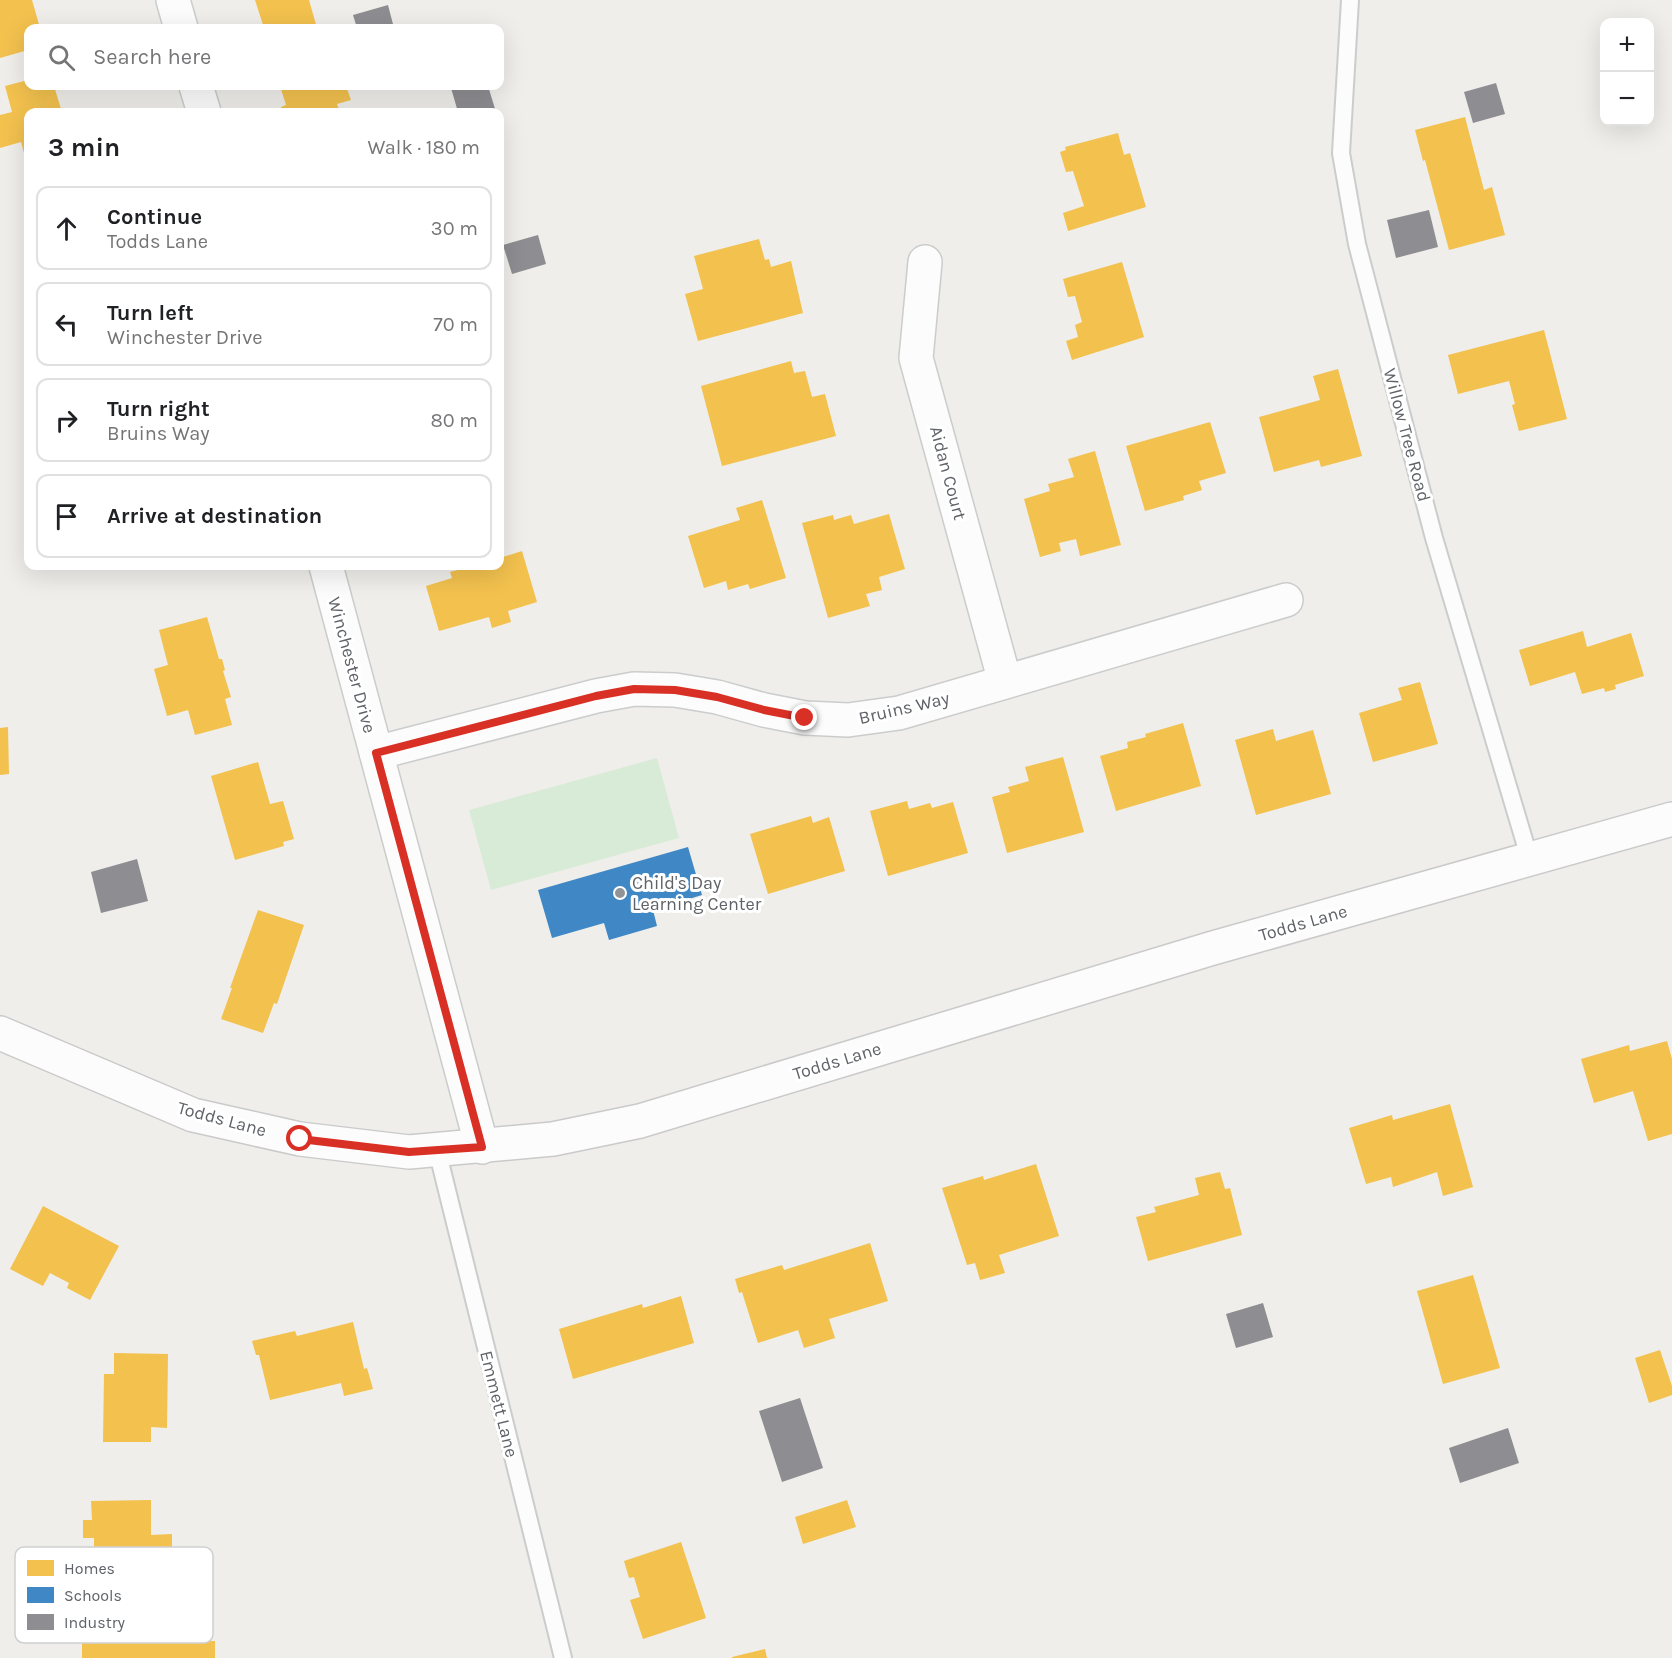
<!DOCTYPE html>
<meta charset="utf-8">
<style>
:root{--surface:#fff;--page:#f6f6f6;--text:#202124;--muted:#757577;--line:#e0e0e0}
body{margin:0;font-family:Karla,sans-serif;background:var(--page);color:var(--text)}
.controls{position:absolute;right:18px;top:18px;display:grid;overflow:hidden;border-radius:12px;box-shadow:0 6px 24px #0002}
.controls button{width:54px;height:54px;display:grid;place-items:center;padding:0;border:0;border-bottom:2px solid var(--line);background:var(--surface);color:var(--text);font:30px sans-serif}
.stop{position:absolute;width:18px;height:18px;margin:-14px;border:4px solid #d93025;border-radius:50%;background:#fff}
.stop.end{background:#d93025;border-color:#fff;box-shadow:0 2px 6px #0008}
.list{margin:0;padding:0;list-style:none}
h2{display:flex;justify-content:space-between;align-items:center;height:78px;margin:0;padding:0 24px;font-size:26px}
h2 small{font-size:20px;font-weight:400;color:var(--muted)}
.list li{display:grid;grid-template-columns:39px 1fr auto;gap:18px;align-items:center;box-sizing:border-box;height:84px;margin:0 12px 12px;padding:0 12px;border:2px solid var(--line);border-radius:12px}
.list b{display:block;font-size:22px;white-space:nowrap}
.list p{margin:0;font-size:20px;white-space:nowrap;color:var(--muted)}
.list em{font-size:20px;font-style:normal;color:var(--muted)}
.icon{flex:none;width:33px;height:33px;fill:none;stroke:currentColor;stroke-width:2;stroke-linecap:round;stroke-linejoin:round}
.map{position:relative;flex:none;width:1672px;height:1658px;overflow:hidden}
.search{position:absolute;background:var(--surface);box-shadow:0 6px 24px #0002;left:24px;top:24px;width:480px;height:66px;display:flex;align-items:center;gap:15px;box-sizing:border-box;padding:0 21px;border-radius:12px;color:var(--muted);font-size:22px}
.panel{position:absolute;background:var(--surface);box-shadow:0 6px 24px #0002;left:24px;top:108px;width:480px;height:462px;border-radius:12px}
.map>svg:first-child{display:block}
.green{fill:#d8ebd6}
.homes{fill:#f2c14e}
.schools{fill:#3f88c5}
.industry{fill:#8d8d92}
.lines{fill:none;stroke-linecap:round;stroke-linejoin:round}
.service-casing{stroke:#cbcccc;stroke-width:20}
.minor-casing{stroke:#cbcccc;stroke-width:36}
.secondary-casing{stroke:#cacacb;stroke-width:36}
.service{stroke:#fdfcfc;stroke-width:16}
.minor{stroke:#fdfcfc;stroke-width:33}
.secondary{stroke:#fdfcfc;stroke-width:33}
.route{stroke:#d93025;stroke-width:8}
.poi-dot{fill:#919496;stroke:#fff;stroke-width:2}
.labels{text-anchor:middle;stroke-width:6;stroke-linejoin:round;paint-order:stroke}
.street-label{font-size:18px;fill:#5f6368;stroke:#fff}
.poi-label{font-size:18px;fill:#5f6368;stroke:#fff;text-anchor:start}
.key{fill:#fff;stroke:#cfd0d2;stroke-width:1.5}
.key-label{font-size:16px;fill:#5f6368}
</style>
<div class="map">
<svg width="1672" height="1658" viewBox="0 0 1672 1658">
<rect width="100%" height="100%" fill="#efeeea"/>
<!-- green -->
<path class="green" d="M657,758L679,838L491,890L469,810Z"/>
<!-- homes -->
<path class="homes" d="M0,0H32L40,28H28V50L0,58Z
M255,0H309L317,28H264Z
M28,80V86H54L62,112H28V168L21,142L0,148V115L12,112L5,86Z
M280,86H346L351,100L337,104L340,112H282L281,107L286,105Z
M1465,117L1484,190L1492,187L1505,235L1449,250L1425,160L1423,161L1415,130Z
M1118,133L1124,155L1130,153L1146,207L1068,231L1063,213L1084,206L1073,171L1066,172L1060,152L1066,150L1065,147Z
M759,239L765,260L769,259L771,267L791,261L803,313L698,341L685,294L703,289L694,256Z
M1122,262L1144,337L1072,360L1066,341L1078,337L1075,325L1082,322L1075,296L1068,297L1063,279Z
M1544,330L1567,419L1519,431L1512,405L1515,404L1509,381L1458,394L1448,355Z
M791,361L794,373L805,371L812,397L825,394L836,436L722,466L701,386Z
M1338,369L1362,456L1321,467L1319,460L1274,472L1259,417L1320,400L1313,376Z
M1210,422L1226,473L1199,481L1202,490L1183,496L1184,500L1145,511L1126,446Z
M1095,451L1121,545L1080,556L1076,539L1059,543L1061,551L1040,557L1024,499L1050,491L1048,484L1074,477L1068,459Z
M762,500L786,578L750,589L748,584L728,590L726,581L704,588L688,536L740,520L736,508Z
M889,514L905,569L879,577L882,590L866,594L870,606L828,618L802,523L833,515L834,520L851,515L854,524Z
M522,551L537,602L508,611L511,622L492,628L489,617L439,631L426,586L452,578L450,572L473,566H500V558Z
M207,617L219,659H222L225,670L223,671L231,697L225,699L232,725L195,735L188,710L167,716L154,669L168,665L159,630Z
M1583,631L1587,647L1631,633L1644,676L1615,685L1616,689L1605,692L1604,688L1582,694L1575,672L1530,686L1519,650Z
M1420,682L1438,744L1373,762L1359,713L1402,700L1398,688Z
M1183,723L1201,786L1116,811L1100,756L1128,748L1127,742L1146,737L1145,734Z
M8,727L9,774L0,775V728Z
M1273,729L1276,741L1313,730L1331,794L1256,815L1235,740Z
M1063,757L1084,832L1007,853L992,797L1010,792L1008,787L1029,781L1025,767Z
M258,762L270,804L283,801L294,839L283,842L284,846L235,860L211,776Z
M907,801L909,809L930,803L932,808L953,802L968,853L888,876L870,811Z
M811,816L813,823L829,817L845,871L768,894L750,834Z
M258,910L304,925L277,1004L274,1003L263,1033L221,1019L232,988H230Z
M1667,1041L1672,1059V1134L1648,1141L1633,1091L1594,1103L1581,1059L1629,1045L1630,1051Z
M1450,1104L1473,1187L1443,1196L1437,1172L1393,1187L1391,1177L1366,1184L1349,1128L1392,1115L1393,1120Z
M1036,1164L1059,1236L999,1255L1005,1273L980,1280L975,1263L967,1265L942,1188L983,1176L984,1180Z
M1220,1172L1225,1189L1230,1188L1242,1235L1148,1261L1136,1217L1156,1212L1154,1207L1199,1195L1195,1178Z
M43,1206L119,1246L90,1300L67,1288L69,1283L50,1273L43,1286L10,1269Z
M870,1243L888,1301L829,1319L835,1338L804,1348L798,1330L758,1343L742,1292L739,1293L735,1279L782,1265L784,1270Z
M1473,1275L1500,1368L1443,1384L1417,1291Z
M681,1296L694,1343L573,1379L559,1329L642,1304L643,1308Z
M353,1322L364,1369L367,1368L373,1389L344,1396L341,1383L270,1400L259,1355H256L252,1341L295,1331L297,1336Z
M1660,1350L1672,1386V1395L1649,1403L1635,1358Z
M114,1353L168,1354L167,1428L151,1427V1442H103L104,1374H114Z
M151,1500V1535L172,1534V1565H151V1582L81,1583V1547H94V1538H83V1520H92L91,1501Z
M847,1500L856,1527L803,1544L795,1517Z
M681,1542L706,1618L643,1639L630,1600L640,1597L634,1577L629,1578L624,1561Z
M82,1614L193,1615V1641H215V1658H82Z
M765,1649L767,1658H732V1657Z"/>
<!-- schools -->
<path class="schools" d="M688,847L702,895L653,910L657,926L609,940L604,923L552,938L538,890Z"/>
<!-- industry -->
<path class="industry" d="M388,5L394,28H357L353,15Z
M1496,83L1505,114L1473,123L1464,92Z
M459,86H488L496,112H458L451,88Z
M1429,210L1438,247L1396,258L1387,220Z
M538,235L546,264L512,274L503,245Z
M137,859L148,901L101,913L91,872Z
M1263,1303L1273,1337L1236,1348L1226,1314Z
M800,1398L823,1468L782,1482L759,1411Z
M1508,1428L1519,1463L1460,1483L1449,1448Z"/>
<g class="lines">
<!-- service casing -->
<g class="service-casing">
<path id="service" d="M1350,0L1341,153L1357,244L1434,538L1530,860
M437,1150L563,1658"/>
</g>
<!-- minor casing -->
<g class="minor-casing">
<path id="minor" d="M173,0L181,28
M196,86L204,112
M925,262L916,358L1005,682
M326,566L482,1147
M376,753L596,696L634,689L675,690L717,697L764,710L805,718L848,720L899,713L1286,600"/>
</g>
<!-- secondary casing -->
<g class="secondary-casing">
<path id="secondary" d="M0,1033L193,1115L300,1139L409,1152L553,1139L640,1121L1213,948L1672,819"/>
</g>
<!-- service -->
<use href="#service" class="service"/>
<!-- minor -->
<use href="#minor" class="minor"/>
<!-- secondary -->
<use href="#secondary" class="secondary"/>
</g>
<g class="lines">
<!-- route -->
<path class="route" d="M300,1139L409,1152L482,1147L376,753L596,696L634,689L675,690L717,697L764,710L805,718"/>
</g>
<!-- markers -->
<circle class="poi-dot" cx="620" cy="893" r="6"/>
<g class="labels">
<!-- street labels -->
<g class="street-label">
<text transform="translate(1407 435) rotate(75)" y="6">Willow Tree Road</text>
<text transform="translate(948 473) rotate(75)" y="6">Aidan Court</text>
<text transform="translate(352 665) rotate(75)" y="6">Winchester Drive</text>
<text transform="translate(904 708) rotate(-13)" y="6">Bruins Way</text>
<text transform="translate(1303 923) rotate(-16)" y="6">Todds Lane</text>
<text transform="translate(837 1061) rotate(-17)" y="6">Todds Lane</text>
<text transform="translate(222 1119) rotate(15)" y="6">Todds Lane</text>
<text transform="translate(499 1404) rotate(76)" y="6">Emmett Lane</text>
</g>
<!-- poi labels -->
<g class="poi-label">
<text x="632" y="889">Child's Day<tspan x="632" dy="21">Learning Center</tspan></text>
</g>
</g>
<!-- legend -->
<rect x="15" y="1547" width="198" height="96" rx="9" class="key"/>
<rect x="27" y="1560" width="27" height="16" fill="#f2c14e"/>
<rect x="27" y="1587" width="27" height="16" fill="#3f88c5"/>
<rect x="27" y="1614" width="27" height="16" fill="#8d8d92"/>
<g class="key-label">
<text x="64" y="1574">Homes</text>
<text x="64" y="1601">Schools</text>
<text x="64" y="1628">Industry</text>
</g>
</svg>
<div class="controls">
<button>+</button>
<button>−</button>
</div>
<div class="stop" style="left:300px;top:1139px"></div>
<div class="stop end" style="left:805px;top:718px"></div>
<div class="search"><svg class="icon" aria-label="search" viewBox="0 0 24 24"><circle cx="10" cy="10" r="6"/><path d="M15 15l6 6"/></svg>Search here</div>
<section class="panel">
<h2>3 min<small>Walk · 180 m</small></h2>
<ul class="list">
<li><svg class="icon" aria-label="ahead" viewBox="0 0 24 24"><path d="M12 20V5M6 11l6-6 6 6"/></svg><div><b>Continue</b><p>Todds Lane</p></div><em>30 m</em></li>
<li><svg class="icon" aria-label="left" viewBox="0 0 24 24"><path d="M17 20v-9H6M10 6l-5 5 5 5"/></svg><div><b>Turn left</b><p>Winchester Drive</p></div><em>70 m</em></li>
<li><svg class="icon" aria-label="right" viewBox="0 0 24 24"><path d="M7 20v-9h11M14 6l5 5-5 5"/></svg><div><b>Turn right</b><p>Bruins Way</p></div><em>80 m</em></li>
<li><svg class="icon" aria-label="arrive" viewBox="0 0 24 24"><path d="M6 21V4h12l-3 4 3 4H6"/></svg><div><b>Arrive at destination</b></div></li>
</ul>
</section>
</div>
